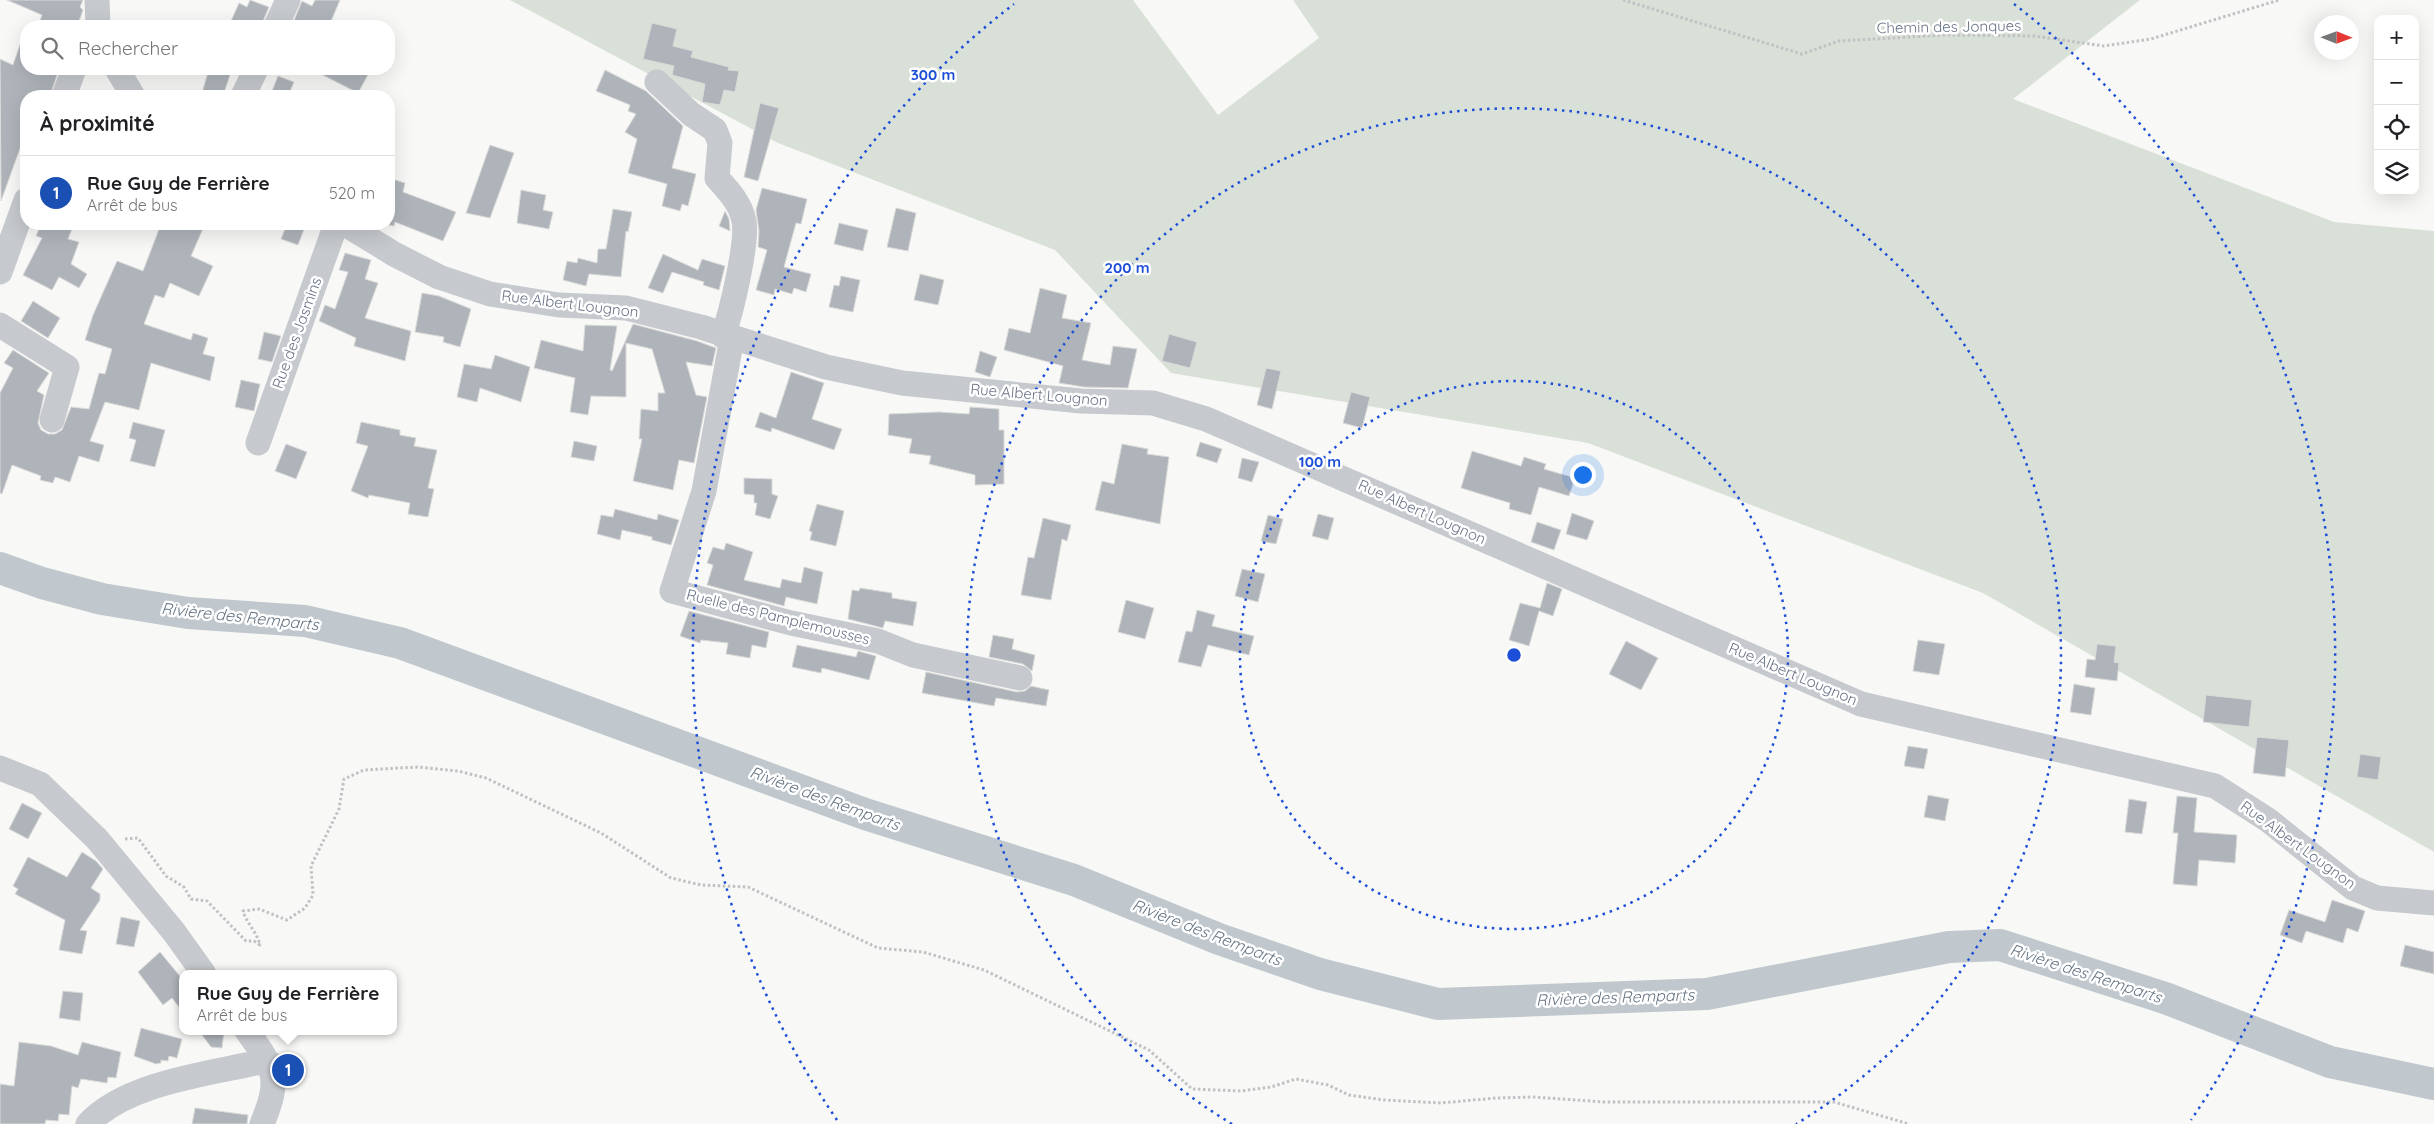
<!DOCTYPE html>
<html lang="fr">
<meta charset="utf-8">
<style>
:root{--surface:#fff;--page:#f6f6f6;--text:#202124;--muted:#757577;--line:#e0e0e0;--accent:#e07a2f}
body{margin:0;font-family:Quicksand,sans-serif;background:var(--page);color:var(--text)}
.controls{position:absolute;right:15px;top:15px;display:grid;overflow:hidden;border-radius:10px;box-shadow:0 5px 20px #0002}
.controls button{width:45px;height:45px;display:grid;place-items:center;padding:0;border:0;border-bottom:1px solid var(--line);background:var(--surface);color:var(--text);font:25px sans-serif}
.compass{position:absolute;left:2314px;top:15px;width:45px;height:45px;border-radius:50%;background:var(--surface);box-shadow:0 5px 20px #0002;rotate:91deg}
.you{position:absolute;left:1582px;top:474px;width:18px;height:18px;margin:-12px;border:4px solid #fff;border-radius:50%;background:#1a73e8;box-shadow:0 0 0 8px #1a73e833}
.badge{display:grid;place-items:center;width:32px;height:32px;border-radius:50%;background:var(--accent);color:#fff;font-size:16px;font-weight:700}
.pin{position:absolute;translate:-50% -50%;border:2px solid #fff;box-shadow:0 1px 5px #0006}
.popup{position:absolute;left:179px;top:970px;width:218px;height:65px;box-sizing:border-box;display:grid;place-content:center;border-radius:10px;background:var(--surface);filter:drop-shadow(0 1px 4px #0005);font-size:16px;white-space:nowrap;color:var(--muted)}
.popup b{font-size:19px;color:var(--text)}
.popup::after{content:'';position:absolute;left:50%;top:100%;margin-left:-10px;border:10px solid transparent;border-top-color:var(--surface)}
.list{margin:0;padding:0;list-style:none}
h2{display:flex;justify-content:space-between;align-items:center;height:65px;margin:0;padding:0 20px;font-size:21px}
h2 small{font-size:16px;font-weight:400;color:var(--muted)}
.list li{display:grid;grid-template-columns:32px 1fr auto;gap:15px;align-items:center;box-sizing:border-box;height:75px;padding:0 20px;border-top:1px solid var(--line)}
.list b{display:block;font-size:19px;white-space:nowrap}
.list p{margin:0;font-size:16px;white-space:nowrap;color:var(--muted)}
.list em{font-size:16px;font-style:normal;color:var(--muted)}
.icon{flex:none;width:28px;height:28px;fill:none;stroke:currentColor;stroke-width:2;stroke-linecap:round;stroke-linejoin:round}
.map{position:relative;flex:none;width:2434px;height:1124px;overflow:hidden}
.search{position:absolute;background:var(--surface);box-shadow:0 5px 20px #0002;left:20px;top:20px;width:375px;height:55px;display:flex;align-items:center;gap:12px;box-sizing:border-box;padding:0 18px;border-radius:20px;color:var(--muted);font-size:19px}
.panel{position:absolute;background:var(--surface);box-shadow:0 5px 20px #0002;left:20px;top:90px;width:375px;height:140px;border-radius:20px}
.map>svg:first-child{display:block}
.green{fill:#d9e0d7}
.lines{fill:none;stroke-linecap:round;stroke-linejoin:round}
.river{stroke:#c0c8cd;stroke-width:32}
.building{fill:#afb4bb;stroke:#dadad8}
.path{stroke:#c0c1c4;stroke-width:3;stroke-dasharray:2.5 2.5;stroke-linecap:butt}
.minor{stroke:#c6c9cd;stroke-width:25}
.ring{fill:none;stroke:#1d4ed8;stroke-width:2.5;stroke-dasharray:2.5 5}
.labels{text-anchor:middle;stroke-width:5;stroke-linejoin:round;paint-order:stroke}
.street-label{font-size:15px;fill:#687386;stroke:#fff}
.water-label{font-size:16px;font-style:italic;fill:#647482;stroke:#fff}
.centre{fill:#1d4ed8;stroke:#fff;stroke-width:2.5}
.ring-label{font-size:15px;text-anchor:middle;font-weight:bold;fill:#1d4ed8;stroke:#fff;stroke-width:5;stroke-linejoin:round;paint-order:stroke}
</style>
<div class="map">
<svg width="2434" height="1124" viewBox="0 0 2434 1124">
<rect width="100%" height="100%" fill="#f8f9f6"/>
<!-- green -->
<path class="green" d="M510,0H1133L1218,115L1319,38L1293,0H2140L2013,99L2334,222L2434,231V852L1983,593L1588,443L1171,373L1055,250L778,143Z"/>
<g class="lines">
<!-- river -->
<path class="river" d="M0,568L42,583L102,599L188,613L305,621L400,643L865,814L1074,880L1219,939L1320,974L1438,1004L1707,994L1949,947L2000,945L2165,998L2330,1062L2434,1084"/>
</g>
<!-- building -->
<path class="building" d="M7,0H83L80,7L83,10L78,24L71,22L69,26H38L42,15Z
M250,0L269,7L261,26H243L231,21L239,3L247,7Z
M315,0H340L329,26H300L293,23L302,1L312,6Z
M652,23L677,29L673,46L693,51L691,57L729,67L728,70L739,71L735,92L724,90L720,105L702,102L705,84L672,75L674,66L643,59Z
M24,33H26V69H59L50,96H26V132L1,201L0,59L13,65Z
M209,69H232L223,96H201Z
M311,69H371L358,93Z
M605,70L646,91L683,126L672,168L696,174L688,206L682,204L680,211L662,206L667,184L628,173L637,139L625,132L636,114L628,111L630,105L596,91Z
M278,76L294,82L288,96H270Z
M760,103L779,108L758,181L744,177Z
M490,145L514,153L490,218L466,213Z
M389,178L405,183L403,192L456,212L443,241L395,222L394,226L389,225Z
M762,188L807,199L801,224L796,223L784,267L811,274L806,292L794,288L792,294L775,289L774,295L756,290L767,250L758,247L759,231L756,210Z
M521,190L546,195L543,210L553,212L549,229L517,223Z
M896,208L916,213L908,251L887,247Z
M613,209L632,212L628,232L626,231L621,277L589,274L586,286L563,280L567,261L577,263L578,258L597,263L598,249H606Z
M725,211L729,219L730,231L719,226Z
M839,223L868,230L863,251L834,244Z
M41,224H74L68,239L79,242L71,264L87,274L79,288L59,277L52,290L23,275L42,238L36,236Z
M161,224H205L191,256L213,266L199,296L170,283L164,298L155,295L144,324L191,340L193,333L208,338L203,354L215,357L210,381L151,363L139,410L105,402L90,441L104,445L99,462L79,456L70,482L55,477L53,483L40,480L41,476L12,465L2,494L0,493V393L13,368L4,363L13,350L49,373L37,391L44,395L38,423L41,430L48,434H55L62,430L71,407L89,409L99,373L105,374L112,349L85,340L93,315L117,261L143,271Z
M287,224H306L298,245L281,239Z
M345,253L371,260L365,279L378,283L365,318L411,331L405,361L354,346L356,338L319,321L325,305L335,309L348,272L339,270Z
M663,254L698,270L702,259L725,266L719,290L703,285L704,282L672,272L663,293L648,288Z
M920,274L944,280L938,305L914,300Z
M841,276L860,280L853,312L829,307L834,285L839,286Z
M1040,288L1067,295L1062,318L1091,323L1082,360L1110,365L1113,346L1137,349L1128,388L1084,387L1059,383L1063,366L1004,350L1009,328L1030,333Z
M422,293L439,296L471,309L460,347L443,342L444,337L415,332Z
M33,301L60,318L48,338L21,321Z
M633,324L697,341L716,348L712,366L686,362L696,395L707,397L694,463L679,460L673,490L633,481L642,439H639L641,409L658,411V393H665L652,349L626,343V397L591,396L588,415L570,412L575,378L534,368L541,340L583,351L585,325L617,326L610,370L612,371Z
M264,332L281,336L272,362L258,359Z
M1169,334L1197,342L1190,368L1162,361Z
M980,351L997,357L990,377L975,372Z
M495,355L530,367L521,402L480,388L477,402L457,397L464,364L491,369Z
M1266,368L1281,371L1272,409L1257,405Z
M791,372L824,383L812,419L842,429L834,450L772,428L771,432L755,427L760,412L776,418Z
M241,380L260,384L254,411L235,407Z
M1351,392L1370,397L1362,428L1343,423Z
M970,407L999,409V430H1004V484L975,485V475L929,464L931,456L909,453L912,439L888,435L889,414L939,412L969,414Z
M133,422L165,430L155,467L130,461L136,440L129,438Z
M361,422L400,430V435L416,438L414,446L437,450L428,488L434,489L428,517L408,514L410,503L369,495L368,498L351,491L368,446L356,443Z
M574,441L597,446L594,461L571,457Z
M1200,442L1222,449L1217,463L1196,456Z
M286,444L307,452L296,479L275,471Z
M1122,444L1148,449L1147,454L1169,457L1160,524L1095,510L1102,481L1114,484Z
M1472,451L1521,466L1524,457L1546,464L1544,469L1575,478L1569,496L1539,487L1531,515L1509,509L1510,503L1461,488Z
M1242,458L1259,462L1252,482L1238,478Z
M744,478L772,479V494L778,496L770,519L755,515L757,503H754V495L744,494Z
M817,504L844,511L836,546L810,540L812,532L809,531Z
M615,509L657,520L658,514L679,520L671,545L652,540V537L622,530L620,540L597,534L601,515L613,517Z
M1572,513L1594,521L1587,540L1566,534Z
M1318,514L1334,518L1328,540L1312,536Z
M1268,515L1283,519L1276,544L1261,541Z
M1043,518L1071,525L1067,541L1062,539L1051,600L1021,595L1028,557L1034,558Z
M1537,522L1561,530L1554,550L1531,542Z
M726,543L753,552L744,580L780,588L782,579L801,583L804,567L823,572L817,604L786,597L784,606L707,585L713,565L707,563L713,547L724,550Z
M1242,569L1265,574L1258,602L1235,596Z
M1547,583L1562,589L1553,616L1539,611L1529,646L1509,640L1520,603L1540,608Z
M860,588L892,593V598L917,602L913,626L885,621L883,628L848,619L852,590L859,591Z
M1126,600L1154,608L1145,639L1118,632Z
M1197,610L1215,615L1212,626L1254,636L1249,655L1208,645L1201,667L1178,662L1186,631L1192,632Z
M689,611L769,632L766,648L752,645L750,658L726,654L728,643L701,640L700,643L680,636Z
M993,635L1014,639L1012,649L1035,655L1032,671L1023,664L989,657Z
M1918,640L1945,644L1939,675L1913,671Z
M1626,641L1658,658L1641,690L1609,674Z
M2097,644L2116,646L2114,662L2119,663L2117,681L2085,677L2087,659L2095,660Z
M797,645L856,657L858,651L876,656L869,680L822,668L821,673L792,667Z
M926,672L1017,692L1025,691L1031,686L1049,690L1046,706L996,698L994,706L922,693Z
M2074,684L2095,688L2091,715L2070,712Z
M2206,695L2252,700L2249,727L2203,722Z
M2257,737L2289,740L2285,777L2253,773Z
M1908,746L1928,749L1924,769L1904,766Z
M2360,754L2381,757L2378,780L2357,777Z
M1928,795L1949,799L1945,821L1924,817Z
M2177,796L2197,798L2194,832L2237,835L2235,863L2199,860L2197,886L2173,884L2178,833H2173Z
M2129,799L2147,802L2142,834L2125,832Z
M22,803L42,813L28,839L9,829Z
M82,852L96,861L103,869L91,888L100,894V900L80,930L87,931L82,954L59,950L65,920L15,894L18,889L13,886L28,857L67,877Z
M2332,900L2365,911L2358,932L2347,928L2343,943L2306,931L2302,943L2280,935L2289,910L2325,922Z
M121,917L140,921L134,947L116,944Z
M2405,945L2434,952V974L2400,966Z
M160,952L183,980V1012L172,998L163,1005L138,972Z
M63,991L83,993L80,1021L59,1018Z
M141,1028L182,1039L177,1058L169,1056L168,1061L161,1060V1063L156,1064L134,1056Z
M199,1031H224L222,1048L211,1047Z
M19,1042L51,1046L78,1055L82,1042L121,1052L116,1078L108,1077L107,1083L81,1079L78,1088L72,1086L69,1115L59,1114L58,1121L46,1120L45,1124H0V1084L14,1086Z
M195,1108L248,1115L247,1124H192Z"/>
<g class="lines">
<!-- path -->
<path class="path" d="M1623,0L1802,54L1839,41L1945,35L2034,36L2104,46L2151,39L2279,0
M125,839L138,838L166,876L184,887L191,899L207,901L246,941H254L260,945C257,932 247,924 243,911L259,909L287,920L305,908L313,895L311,866L339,809L344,779L364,770L418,767L458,771L486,778L601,833L671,878L701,885L748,887L878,948L923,952L984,970L1149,1050L1192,1089L1241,1091L1271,1087L1296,1079L1328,1085L1349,1095L1384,1100L1441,1103L1496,1098L1534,1097L1604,1102H1834L1909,1124"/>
<!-- minor -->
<path class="minor" d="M97,0L98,26
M276,26L288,0
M117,69L133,96
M657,82L691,114L715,130L720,143L717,178C728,190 741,204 744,221C748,243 731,313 723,336
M64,96L74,69
M243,96L256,69
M345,224L394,254L439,277L490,294L559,305L626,308L701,327L826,367L902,383L1081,401L1153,403L1206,419L1861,704L2215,786L2268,820L2353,888L2377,898L2434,903
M0,272L26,200
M0,325L67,367L52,420
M732,338L704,491L672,591L791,623L878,641L913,655L1020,678
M258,443L336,224
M0,768L40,784L97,839L174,932L204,974
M247,1031C275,1070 281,1078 262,1124
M88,1124C126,1083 207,1074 260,1062L270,1063"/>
</g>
<!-- distance rings -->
<g class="ring">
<circle cx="1514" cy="655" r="274"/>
<path d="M1232 1124A547 547 0 1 1 1796 1124"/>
<path d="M837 1120A821 821 0 0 1 1014 4M2014 4A821 821 0 0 1 2191 1120"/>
</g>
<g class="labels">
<!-- street labels -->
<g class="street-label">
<text transform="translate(1949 27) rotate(-1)" y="5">Chemin des Jonques</text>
<text transform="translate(570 304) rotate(7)" y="5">Rue Albert Lougnon</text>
<text transform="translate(297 333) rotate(-70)" y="5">Rue des Jasmins</text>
<text transform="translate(1039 395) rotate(5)" y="5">Rue Albert Lougnon</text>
<text transform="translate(1422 512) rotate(24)" y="5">Rue Albert Lougnon</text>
<text transform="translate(778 617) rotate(14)" y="5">Ruelle des Pamplemousses</text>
<text transform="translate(1793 674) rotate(23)" y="5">Rue Albert Lougnon</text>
<text transform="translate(2298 845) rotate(36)" y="5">Rue Albert Lougnon</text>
</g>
<!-- water labels -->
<g class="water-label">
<text transform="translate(240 616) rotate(6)" y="6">Rivière des Remparts</text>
<text transform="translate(825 798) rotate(20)" y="6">Rivière des Remparts</text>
<text transform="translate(1207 932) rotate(21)" y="6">Rivière des Remparts</text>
<text transform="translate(2086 973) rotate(18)" y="6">Rivière des Remparts</text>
<text transform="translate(1615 997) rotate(-2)" y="6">Rivière des Remparts</text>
</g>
</g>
<circle cx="1514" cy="655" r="8" class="centre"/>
<g class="ring-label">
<text x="933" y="80">300 m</text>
<text x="1127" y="273">200 m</text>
<text x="1320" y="467">100 m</text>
</g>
</svg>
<div class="controls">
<button>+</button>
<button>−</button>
<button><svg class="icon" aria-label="locate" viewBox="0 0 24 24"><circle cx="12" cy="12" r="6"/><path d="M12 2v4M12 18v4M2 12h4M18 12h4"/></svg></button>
<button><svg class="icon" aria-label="layers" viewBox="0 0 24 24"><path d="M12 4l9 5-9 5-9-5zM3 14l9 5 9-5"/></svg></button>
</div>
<svg class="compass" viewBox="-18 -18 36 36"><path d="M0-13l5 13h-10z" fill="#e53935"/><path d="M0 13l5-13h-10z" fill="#757577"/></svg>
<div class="you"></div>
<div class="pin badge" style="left:288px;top:1070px;background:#1a4fb4">1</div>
<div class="popup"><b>Rue Guy de Ferrière</b>Arrêt de bus</div>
<div class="search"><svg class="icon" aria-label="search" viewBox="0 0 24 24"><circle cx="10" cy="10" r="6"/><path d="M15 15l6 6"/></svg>Rechercher</div>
<section class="panel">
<h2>À proximité<small></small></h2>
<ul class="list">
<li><span class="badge" style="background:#1a4fb4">1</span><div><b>Rue Guy de Ferrière</b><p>Arrêt de bus</p></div><em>520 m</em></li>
</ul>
</section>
</div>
